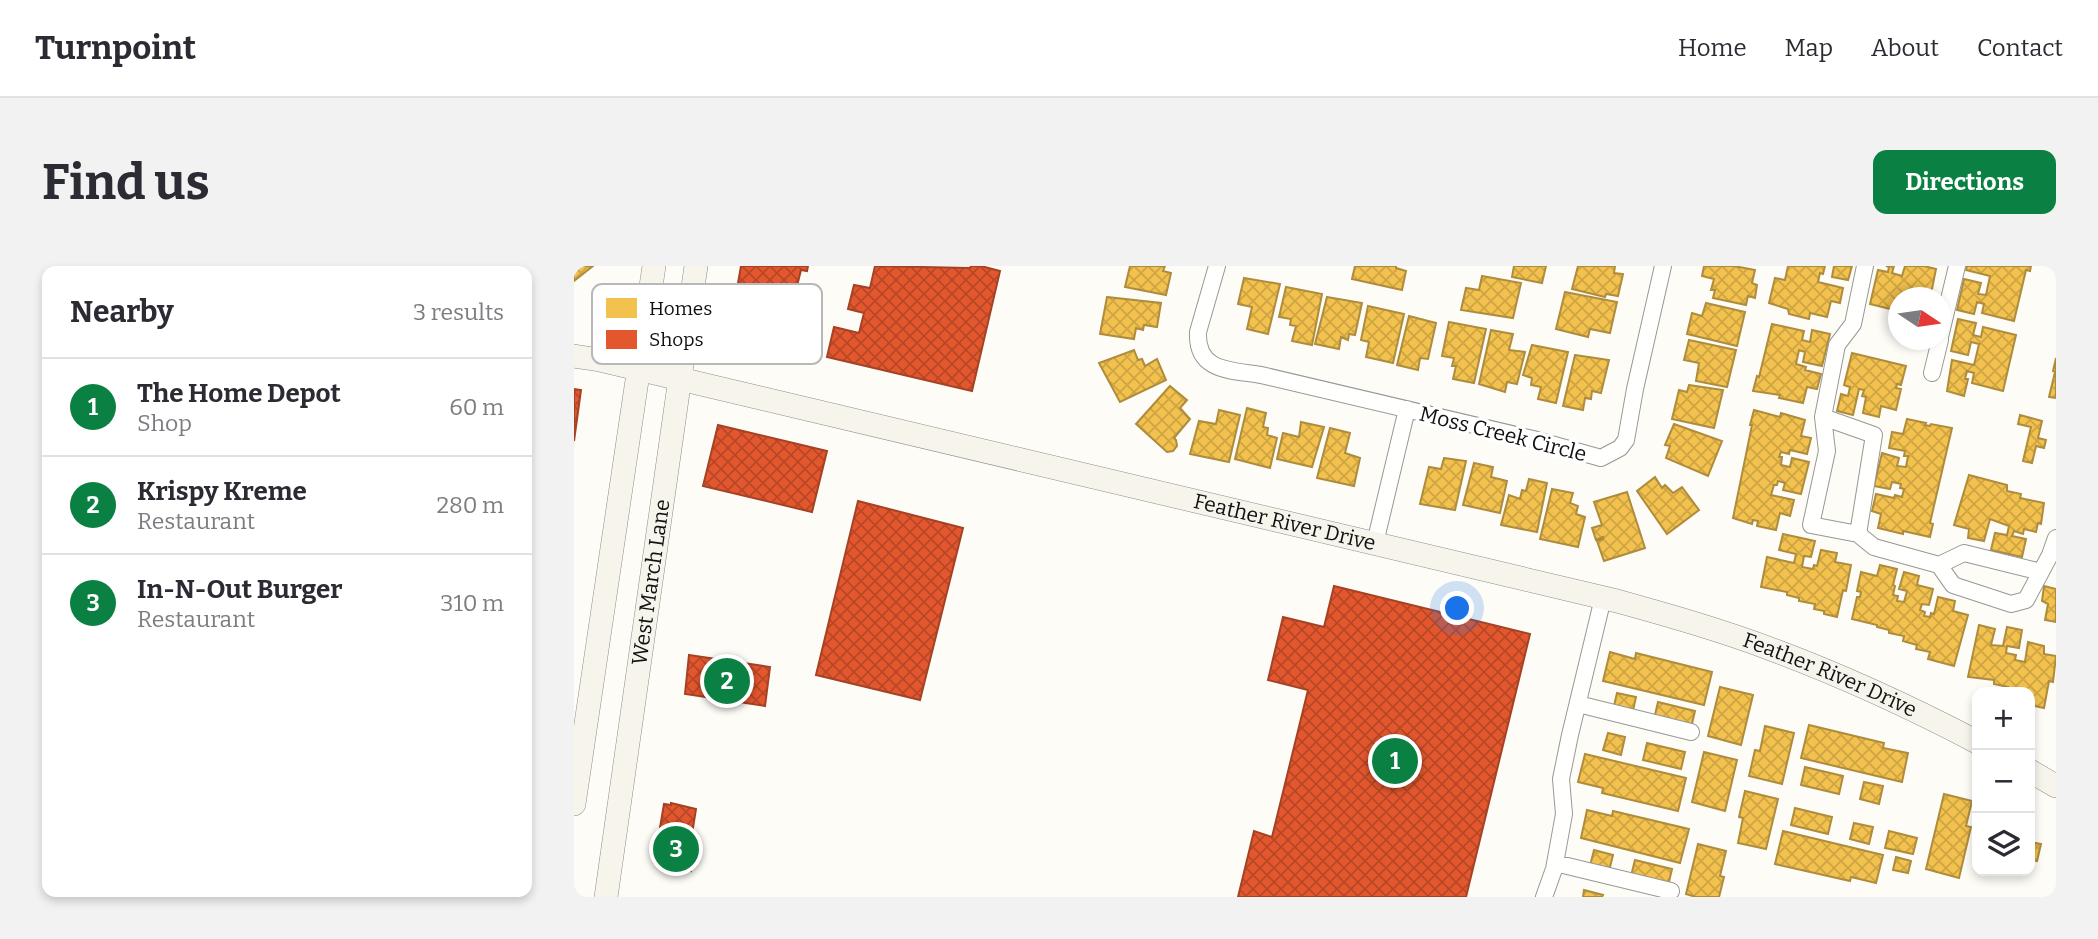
<!DOCTYPE html>
<meta charset="utf-8">
<style>
:root{--surface:#fff;--page:#f2f2f3;--text:#2b2b33;--muted:#7c7c81;--line:#e1e1e2;--accent:#0b8043}
body{margin:0;font-family:Bitter,serif;background:var(--page);color:var(--text)}
.controls{position:absolute;right:21px;bottom:21px;display:grid;overflow:hidden;border-radius:14px;box-shadow:0 4px 10px #0003}
.controls button{width:63px;height:63px;display:grid;place-items:center;padding:0;border:0;border-bottom:2px solid var(--line);background:var(--surface);color:var(--text);font:35px sans-serif}
.compass{position:absolute;left:1314px;top:21px;width:63px;height:63px;border-radius:50%;background:var(--surface);box-shadow:0 4px 10px #0003;rotate:103deg}
.you{position:absolute;left:884px;top:343px;width:24px;height:24px;margin:-18px;border:5px solid #fff;border-radius:50%;background:#1a73e8;box-shadow:0 0 0 10px #1a73e833}
.badge{display:grid;place-items:center;width:46px;height:46px;border-radius:50%;background:var(--accent);color:#fff;font-size:23px;font-weight:700}
.pin{position:absolute;translate:-50% -50%;border:4px solid #fff;box-shadow:0 2px 7px #0006}
.list{margin:0;padding:0;list-style:none}
h2{display:flex;justify-content:space-between;align-items:center;height:91px;margin:0;padding:0 28px;font-size:30px}
h2 small{font-size:23px;font-weight:400;color:var(--muted)}
.list li{display:grid;grid-template-columns:46px 1fr auto;gap:21px;align-items:center;box-sizing:border-box;height:98px;padding:0 28px;border-top:2px solid var(--line)}
.list b{display:block;font-size:26px;white-space:nowrap}
.list p{margin:0;font-size:23px;white-space:nowrap;color:var(--muted)}
.list em{font-size:23px;font-style:normal;color:var(--muted)}
.icon{flex:none;width:38px;height:38px;fill:none;stroke:currentColor;stroke-width:2;stroke-linecap:round;stroke-linejoin:round}
.map{position:relative;flex:none;width:1482px;height:631px;overflow:hidden;border-radius:14px}
header{display:flex;align-items:center;gap:42px;box-sizing:border-box;height:98px;padding:0 35px;background:var(--surface);border-bottom:2px solid var(--line)}
header strong{font-size:33px}
nav{display:flex;gap:38px;margin-inline-start:auto;font-size:24px}
.intro{display:flex;align-items:center;justify-content:space-between;box-sizing:border-box;height:168px;padding:0 42px}
h1{margin:0;font-size:49px}
.button{padding:18px 32px;border-radius:14px;background:var(--accent);color:#fff;font-size:24px;font-weight:700}
main{display:flex;gap:42px;padding:0 42px}
aside{flex:1;background:var(--surface);border-radius:14px;box-shadow:0 4px 10px #0003}
.map>svg:first-child{display:block}
.homes{fill:url(#homes-cross-hatch);stroke:#ae8c3c;stroke-width:2}
.shops{fill:url(#shops-cross-hatch);stroke:#a54225;stroke-width:2}
.lines{fill:none;stroke-linecap:round;stroke-linejoin:round}
.street-casing{stroke:#979795;stroke-width:18}
.secondary-casing{stroke:#8e8d8b;stroke-width:24}
.street{stroke:#fffffe;stroke-width:16}
.secondary{stroke:#f6f4eb;stroke-width:23}
.labels{text-anchor:middle;stroke-width:7;stroke-linejoin:round;paint-order:stroke}
.street-label{font-size:21px;fill:#111;stroke:#fff}
.key{fill:#fff;stroke:#b8b8b8;stroke-width:2}
.key-label{font-size:19px;fill:#111}
</style>
<header>
<strong>Turnpoint</strong>
<nav><a>Home</a><a>Map</a><a>About</a><a>Contact</a></nav>
</header>
<div class="intro"><h1>Find us</h1><a class="button">Directions</a></div>
<main>
<aside>
<h2>Nearby<small>3 results</small></h2>
<ul class="list">
<li><span class="badge">1</span><div><b>The Home Depot</b><p>Shop</p></div><em>60 m</em></li>
<li><span class="badge">2</span><div><b>Krispy Kreme</b><p>Restaurant</p></div><em>280 m</em></li>
<li><span class="badge">3</span><div><b>In-N-Out Burger</b><p>Restaurant</p></div><em>310 m</em></li>
</ul>
</aside>
<div class="map">
<svg width="1482" height="631" viewBox="0 0 1482 631">
<defs>
<pattern id="homes-cross-hatch" width="8" height="8" patternUnits="userSpaceOnUse" patternTransform="scale(1.75)"><rect width="8" height="8" fill="#f2c14e"/><path d="M0 0l8 8M0 8l8-8" fill="none" stroke="#cea543"/></pattern>
<pattern id="shops-cross-hatch" width="8" height="8" patternUnits="userSpaceOnUse" patternTransform="scale(1.75)"><rect width="8" height="8" fill="#e4572e"/><path d="M0 0l8 8M0 8l8-8" fill="none" stroke="#b74726"/></pattern>
</defs>
<rect width="100%" height="100%" fill="#fdfcf7"/>
<!-- homes -->
<path class="homes" d="M0,0H19L0,15Z
M556,0H591L589,5L597,7L592,29L551,21Z
M781,0H822V2L832,5L828,24L778,13Z
M940,0H972L968,17L938,11Z
M1004,0H1041L1040,7L1049,8L1044,30L1032,28L1031,31L998,23Z
M1130,0H1160L1181,4L1178,17L1183,19L1181,32L1174,30L1172,39L1139,32L1141,24H1137L1140,13L1128,10Z
M1214,0H1251L1249,8L1246,7L1244,16L1269,22L1266,37L1257,35L1253,51L1236,47L1235,53L1215,48L1214,43L1195,37L1201,12L1211,14Z
M1260,0H1278L1274,14L1258,11Z
M1312,0H1320L1318,7L1328,10L1331,0H1350L1362,3L1357,28H1354L1353,32H1324V45L1296,38L1304,4L1314,6L1315,1Z
M1393,0H1457L1456,5L1452,4L1440,55L1408,47L1410,38L1403,36L1400,48L1383,44L1390,13L1407,17L1404,28L1412,29L1416,10L1392,4Z
M908,10L947,17L939,52L887,44L892,22L905,24Z
M670,12L706,18L694,68L673,63L678,41L664,38Z
M712,21L748,28L738,79L718,75L722,60L716,59L717,53L705,51Z
M991,26L1043,36L1036,67L1016,63L1014,71L982,63Z
M533,31L587,37L583,61L570,59L569,64L562,62L560,73L526,68Z
M753,31L788,37L781,69L775,68L774,74L767,71L765,83L741,78Z
M1132,37L1171,46L1163,80L1113,68L1118,47L1128,50Z
M794,40L830,48L819,97L792,91L795,76L787,74Z
M835,50L862,57L854,93L846,92L844,104L823,99Z
M1384,53L1402,57L1399,69L1407,71L1409,61L1442,69L1429,125L1398,117L1400,107L1393,105L1391,113H1394L1390,130L1373,125L1378,94L1400,99L1405,78L1397,76L1394,89L1377,85Z
M875,56L912,63L900,117L879,113L882,100H878L880,92L868,90Z
M1198,58L1230,65L1228,74L1236,76L1238,64L1256,68L1248,100L1229,96L1231,86L1225,84L1222,98L1232,101L1231,104L1247,108L1243,123L1233,121L1229,137L1205,132L1206,129L1179,125L1183,110L1185,111Z
M917,64L939,68L935,84L951,86L943,118L933,116L931,126L905,118Z
M1115,74L1162,84L1153,121L1122,115L1125,97L1110,94Z
M958,79L994,86L982,137L964,133L967,121L957,119L958,112L949,109Z
M560,84L564,94L568,93L571,100L583,93L592,114L546,136L525,97Z
M1278,87L1332,100L1327,119L1323,118L1322,122L1327,123L1322,144L1307,140L1305,151L1289,147L1292,131L1288,130L1290,124L1285,123L1279,149L1263,145L1267,128L1274,130L1276,121L1270,119Z
M1001,89L1035,94L1027,127L1018,125L1017,133L1011,132L1009,144L989,140Z
M1482,92V132L1475,131L1481,106L1479,105Z
M1115,119L1149,124L1140,162L1098,153L1105,124L1113,126Z
M596,120L613,134L606,142L616,153L600,172L602,174L603,180L599,185L593,186L562,158Z
M673,142L692,147L689,161L694,162L693,169L703,172L696,202L661,193Z
M645,144L666,149L655,196L616,188L625,155L642,158Z
M1180,144L1206,151L1207,147L1231,154L1227,170L1237,172L1233,188L1216,184L1215,188L1207,186L1205,191H1208L1207,199L1216,201L1218,192L1235,196L1227,228L1209,224L1211,217L1204,215L1203,219H1200L1197,229L1220,234L1216,250L1206,247L1202,264L1183,260L1184,255L1179,254L1178,258L1159,252L1178,159H1176Z
M1446,149L1468,155L1464,172L1472,174L1470,182L1462,180L1458,197L1449,195L1457,161L1444,158Z
M1333,153L1352,157L1351,159L1356,160L1357,158L1378,162L1356,257L1359,258L1356,271L1329,265V268L1304,262L1307,248L1298,245L1302,228L1320,232L1321,229L1328,231L1330,223L1326,222L1327,218L1318,216L1316,223L1300,220L1308,187L1325,192L1323,200L1332,201L1334,190H1330L1331,185L1315,182L1318,166L1329,168Z
M727,156L750,161L738,201L703,193L709,167L725,171Z
M1100,158L1148,175L1134,210L1092,192L1096,180L1091,179Z
M756,162L776,167L771,187L786,192L780,220L743,212Z
M870,192L892,195L881,244L846,238L855,201L867,203Z
M900,197L919,201L917,211L933,215L926,247L889,239Z
M1395,209L1433,219V225L1447,228L1446,232L1470,237L1467,258L1464,257L1462,266L1450,263L1449,268L1440,265L1438,270L1452,273L1448,291L1417,284L1421,267L1433,269L1435,260L1416,253L1410,275L1394,272L1395,263L1380,259Z
M1081,211L1088,222L1091,219L1099,227L1108,221L1125,244L1093,268L1063,225Z
M955,213L973,217L963,266L927,259L935,229L946,233L948,224L952,225Z
M978,223L999,227L996,237L1004,240L1002,248L1011,251L1004,281L966,273Z
M1053,226L1071,282L1030,295L1023,275L1029,273V271L1022,274L1018,262L1028,259L1020,236Z
M1209,268L1241,275L1237,291L1230,290L1228,301L1239,303L1240,299L1243,300L1247,284L1263,287L1261,296L1277,299L1272,325L1269,324L1263,351L1250,348V345L1240,343L1241,338L1225,335V332L1213,329V326L1187,321L1193,291L1220,297L1222,288L1205,284Z
M1306,299L1323,303L1319,319L1321,320L1319,329L1324,330L1323,335L1330,336L1333,325L1325,323L1330,306L1345,310L1343,319L1359,323L1355,339L1348,338L1346,344L1351,346L1350,350L1356,351L1357,347L1360,348L1364,331L1381,335L1379,345L1394,349L1380,400L1354,393L1356,386L1342,383L1343,379L1329,375L1330,370L1315,367V364L1303,361V359L1278,353L1283,331H1286L1287,326L1283,325L1287,306L1303,310Z
M1470,320L1482,323V356L1471,354L1474,338L1468,335Z
M1405,359L1421,363L1417,379L1429,380L1433,361L1448,364L1445,382L1433,380L1432,387L1442,389L1441,394L1451,396L1454,376L1470,380V388L1482,390L1479,416L1475,415L1470,442L1456,439V426H1437L1433,425L1434,421L1420,418V414L1394,411Z
M1036,386L1061,393L1062,387L1138,406L1130,439L1029,415Z
M1146,421L1179,429L1167,479L1134,470Z
M1043,427L1062,431L1058,449L1039,444Z
M1084,436L1121,445L1117,462L1080,453Z
M1235,459L1310,477L1309,482L1334,487L1328,516L1227,492Z
M1191,460L1220,467L1208,518L1175,510L1181,484L1186,485Z
M1034,467L1051,471L1047,489L1029,484Z
M1073,477L1111,486L1107,503L1069,494Z
M1130,486L1163,494L1151,545L1118,536Z
M1011,488L1112,512L1104,545L1028,527L1029,522L1004,516Z
M1231,501L1269,510L1265,528L1227,519Z
M1290,516L1309,520L1305,538L1286,533Z
M1171,525L1204,533L1192,583L1164,577L1169,552L1165,551Z
M1370,528L1398,535L1392,560L1397,561L1385,612L1352,603Z
M1221,542L1258,551L1254,568L1217,559Z
M1013,544L1038,550L1039,545L1115,563L1106,597L1007,572Z
M1280,557L1299,561L1295,578L1276,573Z
M1209,565L1309,589L1302,617L1277,611L1276,615L1201,598Z
M1315,565L1343,572L1339,588L1311,582Z
M1456,576L1467,578L1463,595L1458,594L1456,602Z
M1124,578L1152,585L1146,610L1150,611L1145,631H1122L1112,628Z
M1020,584L1039,589L1035,605L1016,600Z
M1322,591L1337,595L1334,607L1319,604Z
M1061,594L1098,603L1094,620L1057,610Z
M1010,624L1029,629L1028,631H1009Z"/>
<!-- shops -->
<path class="shops" d="M167,0H234L233,5L227,4L222,24H219L217,29L164,17Z
M301,0L396,2L397,0H407L426,5L398,125L253,91L260,61L285,67L290,47L274,43L280,19L296,22Z
M0,123L7,124L0,175Z
M144,159L253,185L238,246L129,220Z
M284,235L389,262L346,434L242,409Z
M760,320L956,368L892,631H664L680,565L698,571L734,424L694,414L709,351L750,361Z
M115,389L196,401L191,440L111,428Z
M97,537L122,543L118,568H123L117,605L105,603L104,607L90,605L91,599L80,597L90,538L97,539Z"/>
<g class="lines">
<!-- street casing -->
<g class="street-casing">
<path id="street" d="M643,0L624,66C622,106 657,104 687,109L959,173L1027,192L1046,182L1052,174L1061,123L1089,0
M1291,0L1279,58L1263,79L1249,151L1253,185L1237,259L1284,268L1300,281L1365,299L1379,319L1437,338L1452,334L1476,289L1482,272
M1366,71L1383,0
M1358,107L1366,74
M1249,151L1300,169L1284,268
M801,277L833,143
M1365,299L1390,287L1467,306
M1004,438L1117,466
M981,597L1097,625
M970,631L980,603L990,548L987,513L996,469L1029,332"/>
</g>
<!-- secondary casing -->
<g class="secondary-casing">
<g id="secondary">
<path id="s1" d="M0,90L26,94L1043,335C1097,350 1150,365 1202,385C1271,411 1338,442 1403,476"/>
<path d="M1456,505L1482,520"/>
<path d="M0,538L80,0"/>
<path id="s2" d="M32,631L122,0"/>
</g>
</g>
<!-- street -->
<use href="#street" class="street"/>
<!-- secondary -->
<use href="#secondary" class="secondary"/>
</g>
<g class="labels">
<!-- street labels -->
<g class="street-label">
<text transform="translate(929 168) rotate(14)" y="7">Moss Creek Circle</text>
<text dy="7" stroke="none"><textPath href="#s1" startOffset="730">Feather River Drive</textPath></text>
<text dy="7" stroke="none"><textPath href="#s2" startOffset="318">West March Lane</textPath></text>
<text dy="7" stroke="none"><textPath href="#s1" startOffset="1297">Feather River Drive</textPath></text>
</g>
</g>
<!-- legend -->
<rect x="18" y="18" width="230" height="80" rx="10" class="key"/>
<rect x="32" y="32" width="31" height="20" fill="#f2c14e"/>
<rect x="32" y="64" width="31" height="19" fill="#e4572e"/>
<g class="key-label">
<text x="75" y="49">Homes</text>
<text x="75" y="80">Shops</text>
</g>
</svg>
<div class="controls">
<button>+</button>
<button>−</button>
<button><svg class="icon" aria-label="layers" viewBox="0 0 24 24"><path d="M12 4l9 5-9 5-9-5zM3 14l9 5 9-5"/></svg></button>
</div>
<svg class="compass" viewBox="-18 -18 36 36"><path d="M0-13l5 13h-10z" fill="#e53935"/><path d="M0 13l5-13h-10z" fill="#7c7c81"/></svg>
<div class="you"></div>
<div class="pin badge" style="left:821px;top:495px">1</div>
<div class="pin badge" style="left:153px;top:415px">2</div>
<div class="pin badge" style="left:102px;top:583px">3</div>
</div>
</main>
